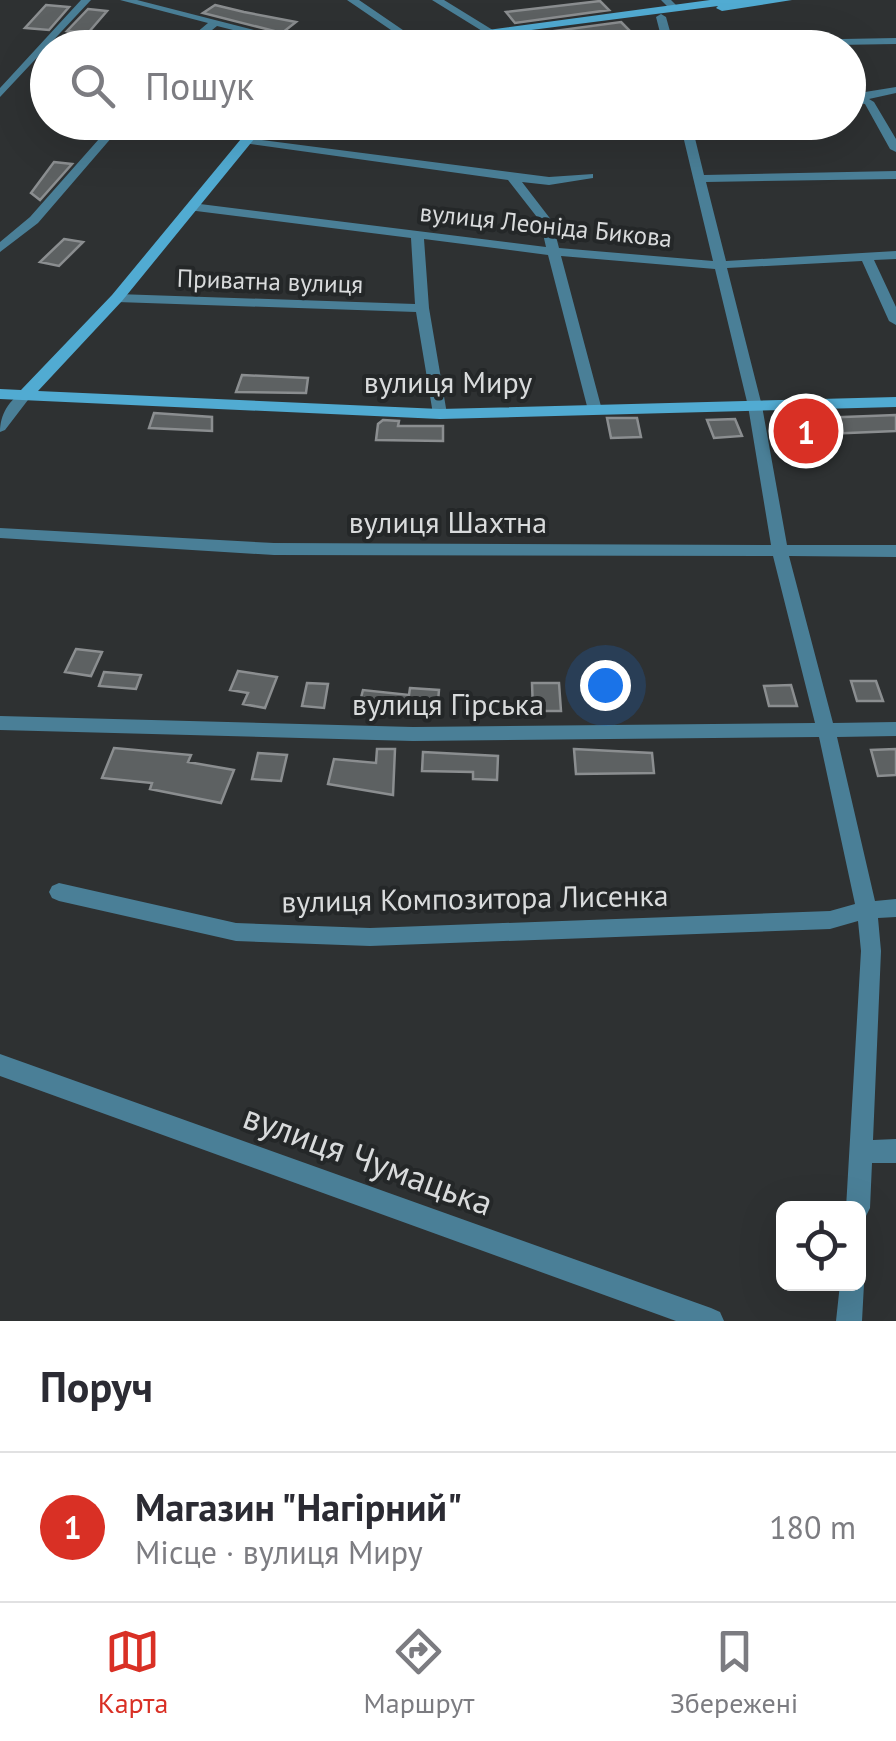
<!DOCTYPE html>
<html lang="uk">
<meta charset="utf-8">
<style>
:root{--surface:#fff;--page:#f2f2f3;--text:#2b2b33;--muted:#7c7c81;--line:#e1e1e2;--accent:#d93025}
body{margin:0;font-family:"PT Sans",sans-serif;background:var(--page);color:var(--text)}
.controls{position:absolute;right:30px;bottom:30px;display:grid;overflow:hidden;border-radius:15px;box-shadow:0 10px 40px #0002}
.controls button{width:90px;height:90px;display:grid;place-items:center;padding:0;border:0;border-bottom:2px solid var(--line);background:var(--surface);color:var(--text);font:50px sans-serif}
.you{position:absolute;left:605px;top:685px;width:35px;height:35px;margin:-25px;border:8px solid #fff;border-radius:50%;background:#1a73e8;box-shadow:0 0 0 15px #1a73e833}
.badge{display:grid;place-items:center;width:65px;height:65px;border-radius:50%;background:var(--accent);color:#fff;font-size:32px;font-weight:700}
.pin{position:absolute;translate:-50% -50%;border:5px solid #fff;box-shadow:0 2px 10px #0006}
.list{margin:0;padding:0;list-style:none}
h2{display:flex;justify-content:space-between;align-items:center;height:130px;margin:0;padding:0 40px;font-size:42px}
h2 small{font-size:32px;font-weight:400;color:var(--muted)}
.list li{display:grid;grid-template-columns:65px 1fr auto;gap:30px;align-items:center;box-sizing:border-box;height:150px;padding:0 40px;border-top:2px solid var(--line)}
.list b{display:block;font-size:38px;white-space:nowrap}
.list p{margin:0;font-size:32px;white-space:nowrap;color:var(--muted)}
.list em{font-size:32px;font-style:normal;color:var(--muted)}
.icon{flex:none;width:55px;height:55px;fill:none;stroke:currentColor;stroke-width:2;stroke-linecap:round;stroke-linejoin:round}
.map{position:relative;flex:none;width:896px;height:1321px;overflow:hidden}
.search{position:absolute;background:var(--surface);box-shadow:0 10px 40px #0002;left:30px;right:30px;top:30px;height:110px;display:flex;align-items:center;gap:25px;box-sizing:border-box;padding:0 35px;border-radius:55px;color:var(--muted);font-size:38px}
.sheet{height:280px;background:var(--surface)}
nav{display:flex;justify-content:space-around;align-items:center;box-sizing:border-box;height:140px;border-top:2px solid var(--line);background:var(--surface);font-size:28px;color:var(--muted)}
nav a{display:grid;justify-items:center;gap:5px}
nav .on{color:var(--accent)}
.map>svg:first-child{display:block}
.building{fill:#5d6162;stroke:#8b8e90;stroke-width:2.5}
.lines{fill:none;stroke-linecap:round;stroke-linejoin:round}
.street{fill:#4a7f97;fill-rule:evenodd}
.secondary{fill:#51abd2;fill-rule:evenodd}
.labels{text-anchor:middle;stroke-width:8;stroke-linejoin:round;paint-order:stroke}
.far-street-label{font-size:25px;fill:#d9dbdc;stroke:#242728}
.street-label{font-size:30px;fill:#d9dbdc;stroke:#242728}
.near-street-label{font-size:35px;fill:#d9dbdc;stroke:#242728}
</style>
<div class="map">
<svg width="896" height="1321" viewBox="0 0 896 1321">
<rect width="100%" height="100%" fill="#2e3132"/>
<!-- building -->
<path class="building" d="M600,1L609,10L515,23L506,12Z
M46,5L69,7L49,30L25,28Z
M215,5L244,12L296,22L282,33L203,13Z
M88,9L107,11L88,33L67,31Z
M621,22L634,35L536,48L525,35Z
M54,162L72,164L40,200L31,193Z
M64,239L83,242L59,266L40,262Z
M242,375L308,378L306,393L236,392Z
M154,413L212,417V431L149,428Z
M896,415V431L825,434L829,444L799,445L788,431L791,419Z
M607,418H637L641,437L611,438Z
M735,419L742,436L714,438L707,420Z
M383,420L399,421L398,426H443V441L376,440L378,424Z
M76,649L102,652L91,676L65,672Z
M238,671L277,677L265,708L243,704L248,693L230,690Z
M104,672L141,675L136,689L99,686Z
M851,681H876L883,701H857Z
M307,683L328,684L324,708L302,706Z
M532,683H559L561,711H533Z
M791,685L797,706H769L764,686Z
M410,688L439,690L437,714L358,709L363,690L409,695Z
M114,748L191,755L188,762L234,770L221,803L150,789L152,783L102,778Z
M377,749H395L393,795L328,784L334,759L376,763Z
M574,749L652,753L654,773L576,774Z
M896,749V775L878,776L871,750Z
M423,752L498,756L497,780L473,779V772L422,771Z
M258,753L287,755L281,781L252,779Z"/>
<g class="lines">
<!-- street -->
<path class="street" d="M81,0H91L0,97V88Z
M120,0H137L325,48H306L217,26L190,48H178L208,23Z
M347,0H359L419,41L410,43Z
M432,0H444L496,32L487,34Z
M661,0H671L679,8L671,10Z
M661,14L666,17L673,42L896,38V44L664,48L656,17Z
M896,87V93L869,99L874,102L896,139V152L890,149L865,104L848,101V95L858,97L865,92Z
M114,122H125L38,223L0,252V242L30,217Z
M620,122H640L682,133L680,122H691L704,175L896,171V179L706,182L726,261L896,251V259L874,260L896,307V325L889,321L862,261L727,268L762,406L787,545H896V557L789,556L833,723L896,722V736L837,737L875,901L896,899V917L878,918L881,951L873,1140L896,1139V1163H872L870,1208L866,1216L858,1220V1208H846L861,951L858,921L830,929L370,946L236,941L59,901L52,898L49,892L52,886L59,883L236,923L370,928L830,911L855,904L819,737L413,741L0,730V716L413,727L815,723L773,556L274,555L0,538V528L274,543L771,545L748,406L715,269L561,256L602,410L595,414L588,410L548,255L424,239L429,308L447,414L440,419L433,414L416,312L117,302L110,298L117,294L415,304L411,238L188,210L186,207L192,203L546,247L540,221L508,180L243,143V139L247,138L549,177L593,174V178L549,185L522,182L552,221L559,248L713,261L684,140Z
M24,392L31,396L5,430L0,432C0,415 9,399 24,392Z
M0,1054L711,1308L720,1312L724,1321H676L0,1076Z
M858,1274L864,1284L862,1321H836L840,1284H858Z"/>
<!-- secondary -->
<path class="secondary" d="M710,0H792L722,11L716,8L718,6L391,48H354Z
M255,122H268L122,301L38,391L440,409L896,397V407L440,419L0,399V389L21,390L112,295Z"/>
</g>
<g class="labels">
<!-- far-street labels -->
<g class="far-street-label">
<text transform="translate(546 225) rotate(6)" y="9">вулиця Леоніда Бикова</text>
<text transform="translate(270 281) rotate(2)" y="9">Приватна вулиця</text>
</g>
<!-- street labels -->
<g class="street-label">
<text x="448" y="393">вулиця Миру</text>
<text x="448" y="533">вулиця Шахтна</text>
<text x="448" y="715">вулиця Гірська</text>
<text transform="translate(475 899) rotate(-1)" y="10">вулиця Композитора Лисенка</text>
</g>
<!-- near-street labels -->
<g class="near-street-label">
<text transform="translate(368 1160) rotate(20)" y="12">вулиця Чумацька</text>
</g>
</g>
</svg>
<div class="controls">
<button><svg class="icon" aria-label="locate" viewBox="0 0 24 24"><circle cx="12" cy="12" r="6"/><path d="M12 2v4M12 18v4M2 12h4M18 12h4"/></svg></button>
</div>
<div class="you"></div>
<div class="pin badge" style="left:806px;top:431px">1</div>
<div class="search"><svg class="icon" aria-label="search" viewBox="0 0 24 24"><circle cx="10" cy="10" r="6"/><path d="M15 15l6 6"/></svg>Пошук</div>
</div>
<section class="sheet">
<h2>Поруч<small></small></h2>
<ul class="list">
<li><span class="badge">1</span><div><b>Магазин &quot;Нагірний&quot;</b><p>Місце · вулиця Миру</p></div><em>180 m</em></li>
</ul>
</section>
<nav>
<a class="on"><svg class="icon" aria-label="map" viewBox="0 0 24 24"><path d="M3 6l6-2 6 2 6-2v14l-6 2-6-2-6 2zM9 4v14M15 6v14"/></svg>Карта</a>
<a><svg class="icon" aria-label="directions" viewBox="0 0 24 24"><path d="M12 3l9 9-9 9-9-9zM9 14v-3h6M13 9l2 2-2 2"/></svg>Маршрут</a>
<a><svg class="icon" aria-label="saved" viewBox="0 0 24 24"><path d="M7 4h10v16l-5-4-5 4z"/></svg>Збережені</a>
</nav>
